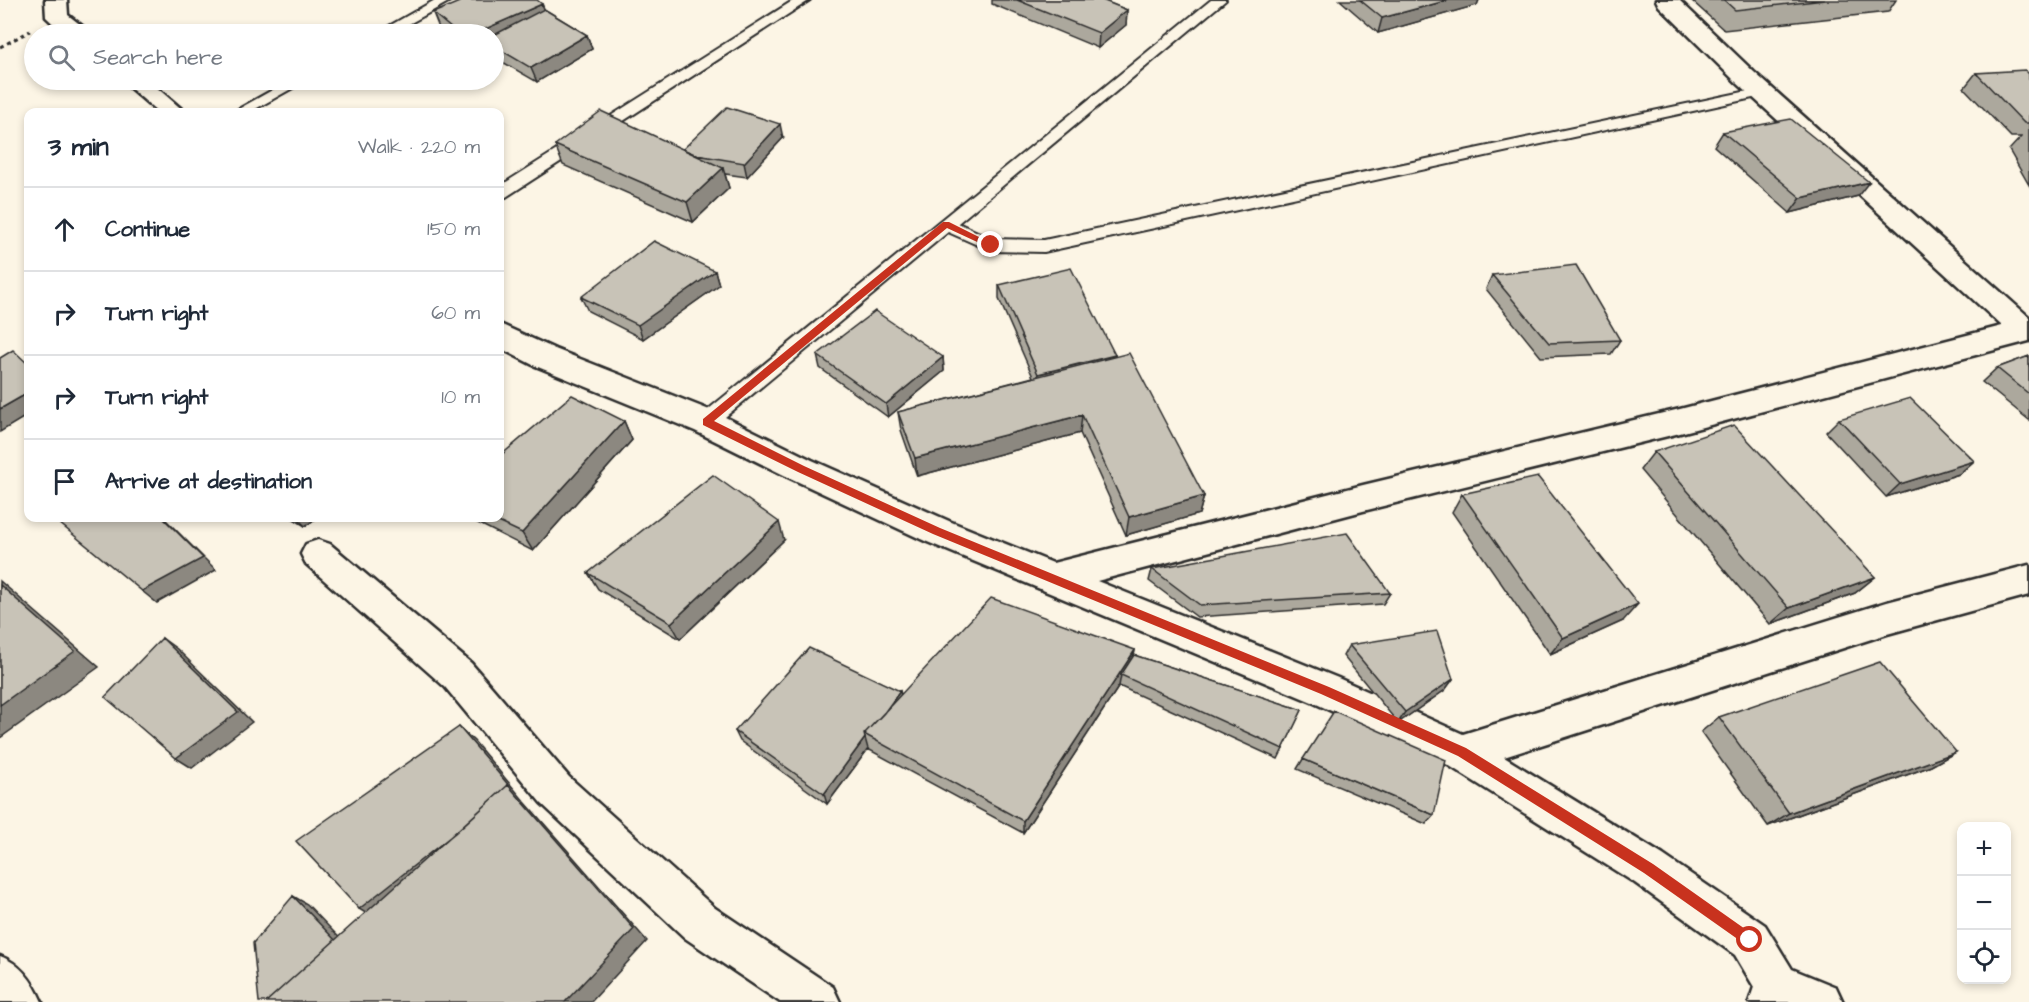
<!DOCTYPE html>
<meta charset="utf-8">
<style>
:root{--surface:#fff;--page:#f6f6f7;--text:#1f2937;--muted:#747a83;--line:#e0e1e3}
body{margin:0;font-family:"Architects Daughter",sans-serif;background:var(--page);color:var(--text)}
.controls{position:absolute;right:18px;bottom:18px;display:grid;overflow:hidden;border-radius:12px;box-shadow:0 3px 9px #0003}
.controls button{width:54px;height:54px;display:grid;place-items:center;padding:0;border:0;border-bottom:2px solid var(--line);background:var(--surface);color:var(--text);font:30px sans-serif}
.stop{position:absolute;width:18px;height:18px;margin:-14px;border:4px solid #c8321e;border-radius:50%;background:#fff}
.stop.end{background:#c8321e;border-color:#fff;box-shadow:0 2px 6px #0008}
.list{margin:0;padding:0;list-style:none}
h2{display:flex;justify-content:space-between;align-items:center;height:78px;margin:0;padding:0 24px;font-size:26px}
h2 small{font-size:20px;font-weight:400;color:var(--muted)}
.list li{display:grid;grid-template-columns:39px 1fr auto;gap:18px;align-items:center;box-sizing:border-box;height:84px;padding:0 24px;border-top:2px solid var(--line)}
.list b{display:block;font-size:22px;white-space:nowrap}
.list em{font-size:20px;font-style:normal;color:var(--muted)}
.icon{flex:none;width:33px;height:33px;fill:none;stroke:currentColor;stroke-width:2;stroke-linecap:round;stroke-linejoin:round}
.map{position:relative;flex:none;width:2029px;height:1002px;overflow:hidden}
.search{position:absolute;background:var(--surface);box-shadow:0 3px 9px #0003;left:24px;top:24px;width:480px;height:66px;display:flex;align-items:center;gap:15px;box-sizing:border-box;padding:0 21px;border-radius:33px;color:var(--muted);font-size:22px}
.panel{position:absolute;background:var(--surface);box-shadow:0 3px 9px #0003;left:24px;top:108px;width:480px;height:414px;border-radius:12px}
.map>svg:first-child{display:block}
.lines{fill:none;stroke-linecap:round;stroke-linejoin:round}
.lane-casing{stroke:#2b2b2b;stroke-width:4}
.street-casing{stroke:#2b2b2b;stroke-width:5}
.path{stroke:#2b2b2b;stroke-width:3;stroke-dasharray:4 4;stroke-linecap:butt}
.lane{fill:#fcf5e5;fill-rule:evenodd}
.street{fill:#fcf5e5;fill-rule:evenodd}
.wall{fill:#aca89d;stroke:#2b2b2b;stroke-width:1.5}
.shaded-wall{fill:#8c8880;stroke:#2b2b2b;stroke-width:1.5}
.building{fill:#c8c3b7;stroke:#2b2b2b;stroke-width:1.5}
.route{fill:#c8321e}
</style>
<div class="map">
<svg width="2029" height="1002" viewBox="0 0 2029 1002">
<rect width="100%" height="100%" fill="#fcf5e5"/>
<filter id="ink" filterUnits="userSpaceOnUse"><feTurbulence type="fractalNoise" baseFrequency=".0167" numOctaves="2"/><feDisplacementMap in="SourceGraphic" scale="12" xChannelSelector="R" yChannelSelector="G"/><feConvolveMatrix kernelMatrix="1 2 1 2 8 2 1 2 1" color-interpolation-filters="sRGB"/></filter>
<g filter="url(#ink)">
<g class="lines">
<!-- lane casing -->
<g class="lane-casing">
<path id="lane" d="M435,0H452L391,34H375Z
M794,0H810L506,197L500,198V186Z
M1211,0H1226L958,223L993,239L1044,240L1762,88L1769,92L1762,96L1044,252L991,251L948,232L713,427L706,429L699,427L697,422L699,417Z
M290,80H307L250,112H233Z"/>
</g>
<!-- street casing -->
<g class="street-casing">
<path id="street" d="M45,0H67L68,15L86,29L89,34H64L46,17Z
M1656,0H1679L1754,72L2029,317V341L1680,433L1363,511L1097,581L1338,678L1463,734L1887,602L2029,565V595L1887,634L1504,757L1663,855L1765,925L1792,969L1836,987L1843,1002H1749L1754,987L1735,955L1635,883L1448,765L1312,702L925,541L790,478L695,431L533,365L500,348V324L555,349L717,413L812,460L949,521L1053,563L1363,485L1680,409L2002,326L1736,82L1659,6Z
M121,80H148L185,112H158Z
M318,540L330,544L471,663L569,777L715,908L833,987L840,1002H780L685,938L541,803L445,687L306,564L301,554L306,544Z
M0,956C21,964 33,981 42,1002H0Z"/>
</g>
<!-- path -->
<path class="path" d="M0,47L30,31"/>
<!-- lane -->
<use href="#lane" class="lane"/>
<!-- street -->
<use href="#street" class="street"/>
</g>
<!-- wall -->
<path class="wall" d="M992,0H1102L1127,10L1126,25L1098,48L992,4Z
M1340,0H1479L1477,5L1378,33Z
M1691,0H1896L1888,12L1724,30Z
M542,4L544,9L587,35L592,49L537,82L494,57V34H447L439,28L433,13Z
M1976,73L2029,74V185L2009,150L2021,137H2011L1964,88Z
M1723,132L1858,196L1790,213L1714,146Z
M783,138L747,177L725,174L729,188L693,222L563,165L555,145L683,149Z
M715,271L719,285L643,339L588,311L581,297Z
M1492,275L1620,340L1611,354L1541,357L1486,289Z
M999,285L1115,355V357L1204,496L1199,514L1126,535L1080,433L917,476L901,430L898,412L1033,377L999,299Z
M817,355L943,357L944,371L888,417L820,368Z
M2029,356V420L1982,382L1997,368Z
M1839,419L1974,461L1959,474L1886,497L1826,432Z
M624,421L632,440L533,551L468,518H500Z
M1654,452L1875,577L1855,593L1770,624L1640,470Z
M1462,494L1623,621L1550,654L1452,512Z
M292,518H317L305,526Z
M784,540L680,639L598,589L588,573Z
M1152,569L1390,593L1383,604L1197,617L1149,581Z
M1349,645L1453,679L1445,690L1398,723L1343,656Z
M1135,650L1134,655L1302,710L1278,759L1119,686L1023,833L868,749L827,804L740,741L735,731L900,691L901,694Z
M1719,717L1956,752L1931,766L1768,826L1701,732Z
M1303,759L1434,815L1426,824L1297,769Z"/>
<!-- shaded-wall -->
<path class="shaded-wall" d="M1449,0H1479L1477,5L1378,33L1382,18Z
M542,4L548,18L494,43V34H474Z
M1127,10L1126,25L1098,48L1099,33Z
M587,35L592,49L537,82L531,68Z
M780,124L783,138L747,177L744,163Z
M723,168L729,188L693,222L687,202Z
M1869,182L1858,196L1790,213L1801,198Z
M715,271L719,285L643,339L638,325Z
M1115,355L1114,369L1038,388V374Z
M943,357L944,371L888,417L886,404Z
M28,393V415L0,432V409Z
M1082,415L1080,433L917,476L915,458Z
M624,421L632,440L533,551L522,533Z
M1974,461L1959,474L1886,497L1900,484Z
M1204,496L1199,514L1126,535L1129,517Z
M163,518H164L216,570L157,603L142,591Z
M297,518H317L305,526Z
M779,522L784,540L680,639L671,623Z
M1875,577L1855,593L1770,624L1789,608Z
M0,581L99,667L0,738Z
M1638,604L1623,621L1550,654L1563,638Z
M162,638L177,649L252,722L192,768L176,758Z
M1135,650L1132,666L1121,675L1119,686L1023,833V821Z
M1453,679L1445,690L1398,723L1405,712Z
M900,691L902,701L867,736Z
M459,727L474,741L525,802L647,941L591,1002H565L377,920L359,909Z
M865,738L868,749L827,804L824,794Z
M1956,752L1931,766L1768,826L1789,813Z
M293,896L307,904L356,955L304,1002Z"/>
<!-- building -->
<path class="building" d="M464,0H537L542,4L474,34H458L433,13Z
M1017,0H1102L1127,10L1099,33Z
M1360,0H1449L1382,18Z
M1724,0H1825L1735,10Z
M544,9L587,35L531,68L494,46V35Z
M2025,70L2029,74V123H2024L1976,73Z
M727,107L780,124L744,163L697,155L683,149Z
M601,111L723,168L687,202L555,145Z
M1791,119L1869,182L1801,198L1723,132Z
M654,241L715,271L638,325L581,297Z
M1576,265L1620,340L1549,343L1492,275Z
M1071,268L1115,355L1038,374L999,285Z
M875,311L943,357L886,404L817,355Z
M13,350L28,364V393L0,409V358Z
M1129,353L1204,496L1129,517L1082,415L915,458L898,412Z
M2029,356V394L1997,368Z
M572,395L624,421L522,533L490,518H500V456Z
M1910,398L1974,461L1900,484L1839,419Z
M1734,425L1875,577L1789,608L1654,452Z
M713,475L779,522L671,623L588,573Z
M1538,477L1638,604L1563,638L1462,494Z
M53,518H163L203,558L142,591Z
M1347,533L1390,593L1200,605L1152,569Z
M0,585L75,651L0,705Z
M991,598L1135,650L1023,821L864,734Z
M1437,631L1453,679L1405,712L1349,645Z
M162,638L238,712L176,758L105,697Z
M809,648L900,691L884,713L864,734L865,738L824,794L735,731Z
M1134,655L1302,710L1283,749L1121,675Z
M1880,662L1956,752L1789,813L1719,717Z
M1334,711L1446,760L1434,815L1303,759Z
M459,727L511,788L508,785L455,833L359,909L296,841Z
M508,785L634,929L565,1002H266Z
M293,896L335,940L266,1002H259L253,943Z"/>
</g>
<!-- route -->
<path class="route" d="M943,222H949L995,245L988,247L947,228L714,421L804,466L940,528L1329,687L1466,748L1653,864L1755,936L1756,940L1755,945L1750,946L1746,945L1644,873L1458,756L1321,694L933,534L798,472L703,425V419Z"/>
</svg>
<div class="controls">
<button>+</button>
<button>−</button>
<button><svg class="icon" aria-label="locate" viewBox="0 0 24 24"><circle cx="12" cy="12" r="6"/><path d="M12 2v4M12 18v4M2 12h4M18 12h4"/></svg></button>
</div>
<div class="stop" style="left:1750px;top:940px"></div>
<div class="stop end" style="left:991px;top:245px"></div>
<div class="search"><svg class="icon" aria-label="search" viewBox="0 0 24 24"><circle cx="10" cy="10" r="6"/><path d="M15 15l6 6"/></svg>Search here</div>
<section class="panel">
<h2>3 min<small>Walk · 220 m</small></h2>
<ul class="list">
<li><svg class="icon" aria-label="ahead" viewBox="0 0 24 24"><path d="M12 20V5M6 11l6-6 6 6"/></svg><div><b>Continue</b></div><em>150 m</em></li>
<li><svg class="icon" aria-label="right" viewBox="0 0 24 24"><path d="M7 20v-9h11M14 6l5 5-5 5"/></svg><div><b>Turn right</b></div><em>60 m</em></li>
<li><svg class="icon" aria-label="right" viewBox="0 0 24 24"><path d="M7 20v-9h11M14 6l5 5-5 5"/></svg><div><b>Turn right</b></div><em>10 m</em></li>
<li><svg class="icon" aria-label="arrive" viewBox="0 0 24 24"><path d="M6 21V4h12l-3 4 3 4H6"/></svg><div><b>Arrive at destination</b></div></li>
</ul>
</section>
</div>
